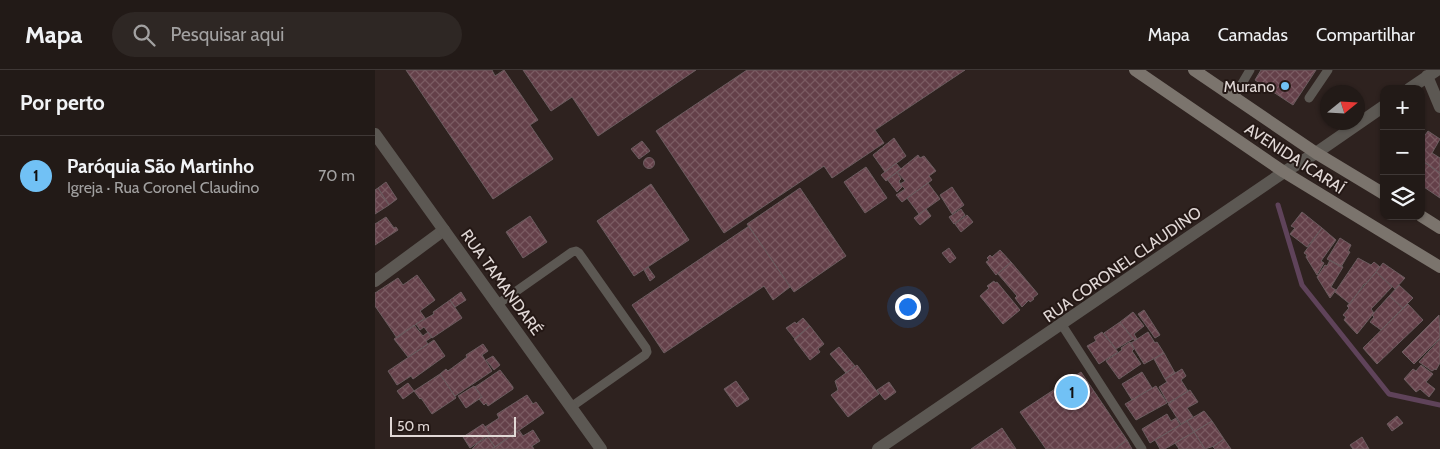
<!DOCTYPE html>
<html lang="pt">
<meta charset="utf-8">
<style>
:root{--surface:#221a17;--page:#2e2724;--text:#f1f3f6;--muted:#a2a1a1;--line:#3f3836;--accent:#71c1f5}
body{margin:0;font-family:Cabin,sans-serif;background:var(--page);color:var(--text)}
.controls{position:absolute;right:15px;top:15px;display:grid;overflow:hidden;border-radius:10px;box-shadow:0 1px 4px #0004}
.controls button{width:45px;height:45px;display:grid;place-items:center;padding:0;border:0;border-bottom:1px solid var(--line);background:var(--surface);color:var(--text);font:25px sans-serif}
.compass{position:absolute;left:945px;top:15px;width:45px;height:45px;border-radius:50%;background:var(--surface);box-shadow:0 1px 4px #0004;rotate:72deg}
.scale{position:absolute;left:15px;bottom:12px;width:126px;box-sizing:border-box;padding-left:5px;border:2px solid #e1d8d6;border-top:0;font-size:14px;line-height:18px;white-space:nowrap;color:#e1d8d6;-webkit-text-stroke:4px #241815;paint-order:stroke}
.you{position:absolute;left:532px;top:236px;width:18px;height:18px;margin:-12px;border:4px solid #fff;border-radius:50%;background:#1a73e8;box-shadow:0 0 0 8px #1a73e833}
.badge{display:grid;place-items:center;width:32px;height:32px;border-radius:50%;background:var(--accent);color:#111;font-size:16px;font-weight:700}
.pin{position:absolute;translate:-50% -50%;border:2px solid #fff;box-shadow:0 1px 5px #0006}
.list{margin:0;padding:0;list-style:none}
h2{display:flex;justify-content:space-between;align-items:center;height:65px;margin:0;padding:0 20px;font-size:21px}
h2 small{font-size:16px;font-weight:400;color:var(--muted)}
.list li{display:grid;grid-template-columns:32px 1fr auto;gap:15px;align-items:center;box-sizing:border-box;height:80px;padding:0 20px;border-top:1px solid var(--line)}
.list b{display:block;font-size:19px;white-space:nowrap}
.list p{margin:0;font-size:16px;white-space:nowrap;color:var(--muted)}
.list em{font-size:16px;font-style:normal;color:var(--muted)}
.icon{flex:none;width:28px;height:28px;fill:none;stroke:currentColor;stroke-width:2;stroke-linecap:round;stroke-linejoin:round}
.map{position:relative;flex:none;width:1065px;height:379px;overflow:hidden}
header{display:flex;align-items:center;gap:30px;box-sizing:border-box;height:70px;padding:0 25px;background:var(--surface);border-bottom:1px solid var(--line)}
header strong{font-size:24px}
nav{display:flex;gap:28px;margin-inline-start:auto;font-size:18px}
.search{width:350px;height:45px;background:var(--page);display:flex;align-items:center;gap:12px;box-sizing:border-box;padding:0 18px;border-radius:28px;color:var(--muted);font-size:19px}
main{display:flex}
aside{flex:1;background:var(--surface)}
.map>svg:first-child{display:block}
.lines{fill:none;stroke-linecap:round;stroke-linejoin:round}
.stream{stroke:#5f435a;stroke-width:5}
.building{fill:url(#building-cross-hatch);stroke:#6b5c5f}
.service{stroke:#5c5853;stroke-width:9}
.minor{stroke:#5c5853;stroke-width:12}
.tertiary{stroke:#5c5853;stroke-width:12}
.secondary{stroke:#7b746d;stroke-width:12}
.poi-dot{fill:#71c1f5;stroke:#241815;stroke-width:2}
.labels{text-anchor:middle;stroke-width:4;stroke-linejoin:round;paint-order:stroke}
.poi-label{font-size:16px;fill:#e1d8d6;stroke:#241815;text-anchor:end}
.street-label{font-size:16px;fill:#e1d8d6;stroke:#241815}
</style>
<header>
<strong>Mapa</strong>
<div class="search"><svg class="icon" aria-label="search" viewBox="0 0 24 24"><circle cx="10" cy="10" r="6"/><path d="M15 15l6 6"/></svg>Pesquisar aqui</div>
<nav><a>Mapa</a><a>Camadas</a><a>Compartilhar</a></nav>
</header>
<main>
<aside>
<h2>Por perto<small></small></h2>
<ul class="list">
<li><span class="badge">1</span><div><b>Paróquia São Martinho</b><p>Igreja · Rua Coronel Claudino</p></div><em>70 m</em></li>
</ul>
</aside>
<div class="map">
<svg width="1065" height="379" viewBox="0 0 1065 379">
<defs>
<pattern id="building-cross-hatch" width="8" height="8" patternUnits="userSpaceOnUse" patternTransform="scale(1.25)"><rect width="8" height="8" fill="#644049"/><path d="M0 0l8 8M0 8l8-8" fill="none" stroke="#7a5b62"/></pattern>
</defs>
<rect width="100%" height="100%" fill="#2e221f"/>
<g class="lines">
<!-- stream -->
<path class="stream" d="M903,135L927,215L1014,324L1065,335"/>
</g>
<!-- building -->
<path class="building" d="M31,0H117L120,6L129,0L163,50L155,55L178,89L118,129Z
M148,0H321L223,66L197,27L176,41Z
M372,0H590L500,60L509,73L457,108L449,96L349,163L281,61Z
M886,0H941L918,35L880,10Z
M1053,61L1065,69L1057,83L1065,88V103L1046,90V66L1048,68Z
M519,68L531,86L510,102L498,85Z
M267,71L275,81L264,89L256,79Z
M543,85L545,88L549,86L561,101L554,106L557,110L527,132L521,125L530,119L525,114L530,111L522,102Z
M268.5 93a5.5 5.5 0 1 1 11 0a5.5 5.5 0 1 1-11 0Z
M1046,90L1065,103V128L1046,115Z
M521,93L526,99L511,111L506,105Z
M491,97L512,128L490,143L469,112Z
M522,102L526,109L524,111L527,117L522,122L512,109Z
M11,112L22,129L14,135L3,118Z
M553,113L565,129L544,144L532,128Z
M276,114L314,170L259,206L222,151Z
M577,117L589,135L577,144L565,125Z
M3,118L14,135L0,144V120Z
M425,118L471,186L419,222L372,154Z
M551,139L556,146L545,155L539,148Z
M586,139L590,145L579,154L574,147Z
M927,142L947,158L932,177L915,164L920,158L916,156Z
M592,145L598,152L586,162L580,154Z
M155,146L172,172L148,188L131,162Z
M11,147L19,158L21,157L23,160L0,175V154Z
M374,156L415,217L398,230L389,216L289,283L257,235Z
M947,158L961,170L946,191L949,193L942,205L931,187L932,185L929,183Z
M965,168L976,175L973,181L975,182L966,197L952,189Z
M574,178L581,188L575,193L567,183Z
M625,180L636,192L621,205L611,192L614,190L612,188L615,185L617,187Z
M983,188L996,195L999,192L1005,197L991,214H989L975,234L960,222Z
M955,190L968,197L956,217L961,220L955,228L942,207L950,195L952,196Z
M636,192L663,224L658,228L659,229L655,232L654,230L647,237L640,228L642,226L623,204Z
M1008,193L1030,208L1020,219L1001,202Z
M273,197L280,207L275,211L269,200Z
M1001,202L1017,217L996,239L999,243L982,264L969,250L971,247L968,245L974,238L972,236Z
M42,205L60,230L45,241L50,248L22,268L0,236V223L23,208L28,215Z
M619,211L620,213L622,212L645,240L628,254L605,226L614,218L612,216Z
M1024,215L1038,228L1028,238L1014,226Z
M86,222L91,230L80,237L75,230Z
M1014,226L1028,238L1006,260L995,252L999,247L997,245Z
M75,230L87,248L57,268L49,257L45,260L41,254L59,244L58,242Z
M1033,234L1048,250L1002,294L988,278Z
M769,240L785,265L780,268L763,244Z
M758,242L769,256L759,264L762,269L760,271L745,252Z
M1064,245L1065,268L1039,294L1027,282Z
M428,248L435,256L420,269L411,258L420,252L421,254Z
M745,252L758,269L741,279L729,263Z
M39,255L48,266L53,262L57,267L51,271L53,274L33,287L19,269Z
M435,256L449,274L443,279L445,282L435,290L419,269Z
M727,262L743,282L724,294L712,276L721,271L719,267Z
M773,262L780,273L782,272L789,283L769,294L756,273Z
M1065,269V293L1061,300L1060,299L1057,301L1044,292Z
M59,270L70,286L38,309L36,306L22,315L13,301Z
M755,272L759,279L757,281L766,294L744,309L731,291L747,280L746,278Z
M108,274L113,281L107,285L117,301L80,326L65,304L71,299L73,301L92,287L91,285Z
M464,277L480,296L471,303L455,284Z
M789,283L800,303L790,309L779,289Z
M118,286L125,295L119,300L111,290Z
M482,295L504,324L473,347L456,325L463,320L460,311Z
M1046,295L1058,304L1051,312L1060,319L1054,327L1045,319L1041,322L1029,309L1038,299L1041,301Z
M807,299L811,306L806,310L813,321L793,333L784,317L792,312L790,309Z
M125,300L138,317V319L113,336L111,333L109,335L104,329L107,327L100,317Z
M706,302L752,370L740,379H671L645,342Z
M767,302L777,318L757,330L747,314Z
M65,304L81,328L57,344L46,328L45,329L39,321Z
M361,311L374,329L362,337L349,319Z
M514,312L521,322L510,330L502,320Z
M33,313L39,321L28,329L22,321Z
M99,316L107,327L91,338L83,326Z
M781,316L792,333L761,350L750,334Z
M815,320L823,332L812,338L818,347L806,354L793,334Z
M152,325L158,334L161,332L169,343L120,377L112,366L115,364L110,357L124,348L122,344Z
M829,341L837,351L819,362L812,351Z
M792,344L796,351L801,348L805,355L775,373L767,359Z
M1022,346L1028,353L1017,361L1012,354Z
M812,351L819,362L790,379H785L780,370Z
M837,351L849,369L839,376L830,379L819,362Z
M108,354L115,364L95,378L88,367Z
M627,358L641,379H596Z
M144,360L148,366L158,360L165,371L157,376L159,379H117Z
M819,362L830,379H804L800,373Z
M113,367L120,377L117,379H97L103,373Z
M987,367L994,379H978L975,375Z
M849,369L856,379H840L838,377Z
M752,370L757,379H740Z"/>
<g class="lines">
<!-- service -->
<path class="service" d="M859,27L875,0
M934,28L953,0
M123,234L197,182L201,181L204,183L271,278L272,282L270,285L196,337
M687,255L767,379"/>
<!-- minor -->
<path class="minor" d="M1052,6L1065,37
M1034,19L1062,0
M941,83L1009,36
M0,211L69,160"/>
<!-- tertiary -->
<path class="tertiary" d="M0,64L226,379
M503,379L909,102L941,83"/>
<!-- secondary -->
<path class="secondary" d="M760,0L909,102L1065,197
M819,0L941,83L1009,124
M1046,146L1065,158"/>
</g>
<!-- markers -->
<circle class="poi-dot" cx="910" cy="16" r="5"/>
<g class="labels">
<!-- poi labels -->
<g class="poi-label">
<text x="900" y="22">Murano</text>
</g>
<!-- street labels -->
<g class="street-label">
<text transform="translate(920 88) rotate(33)" y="6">AVENIDA ICARAÍ</text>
<text transform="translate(747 194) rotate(-35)" y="6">RUA CORONEL CLAUDINO</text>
<text transform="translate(127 212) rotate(54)" y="6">RUA TAMANDARÉ</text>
</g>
</g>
</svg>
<div class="controls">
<button>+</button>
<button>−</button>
<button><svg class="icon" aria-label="layers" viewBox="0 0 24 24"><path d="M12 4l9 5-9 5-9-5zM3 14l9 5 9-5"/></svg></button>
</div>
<svg class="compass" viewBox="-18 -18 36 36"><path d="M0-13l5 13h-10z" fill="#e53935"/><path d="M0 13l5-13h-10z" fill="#a2a1a1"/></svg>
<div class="scale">50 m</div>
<div class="you"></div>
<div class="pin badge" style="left:697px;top:322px">1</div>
</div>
</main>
